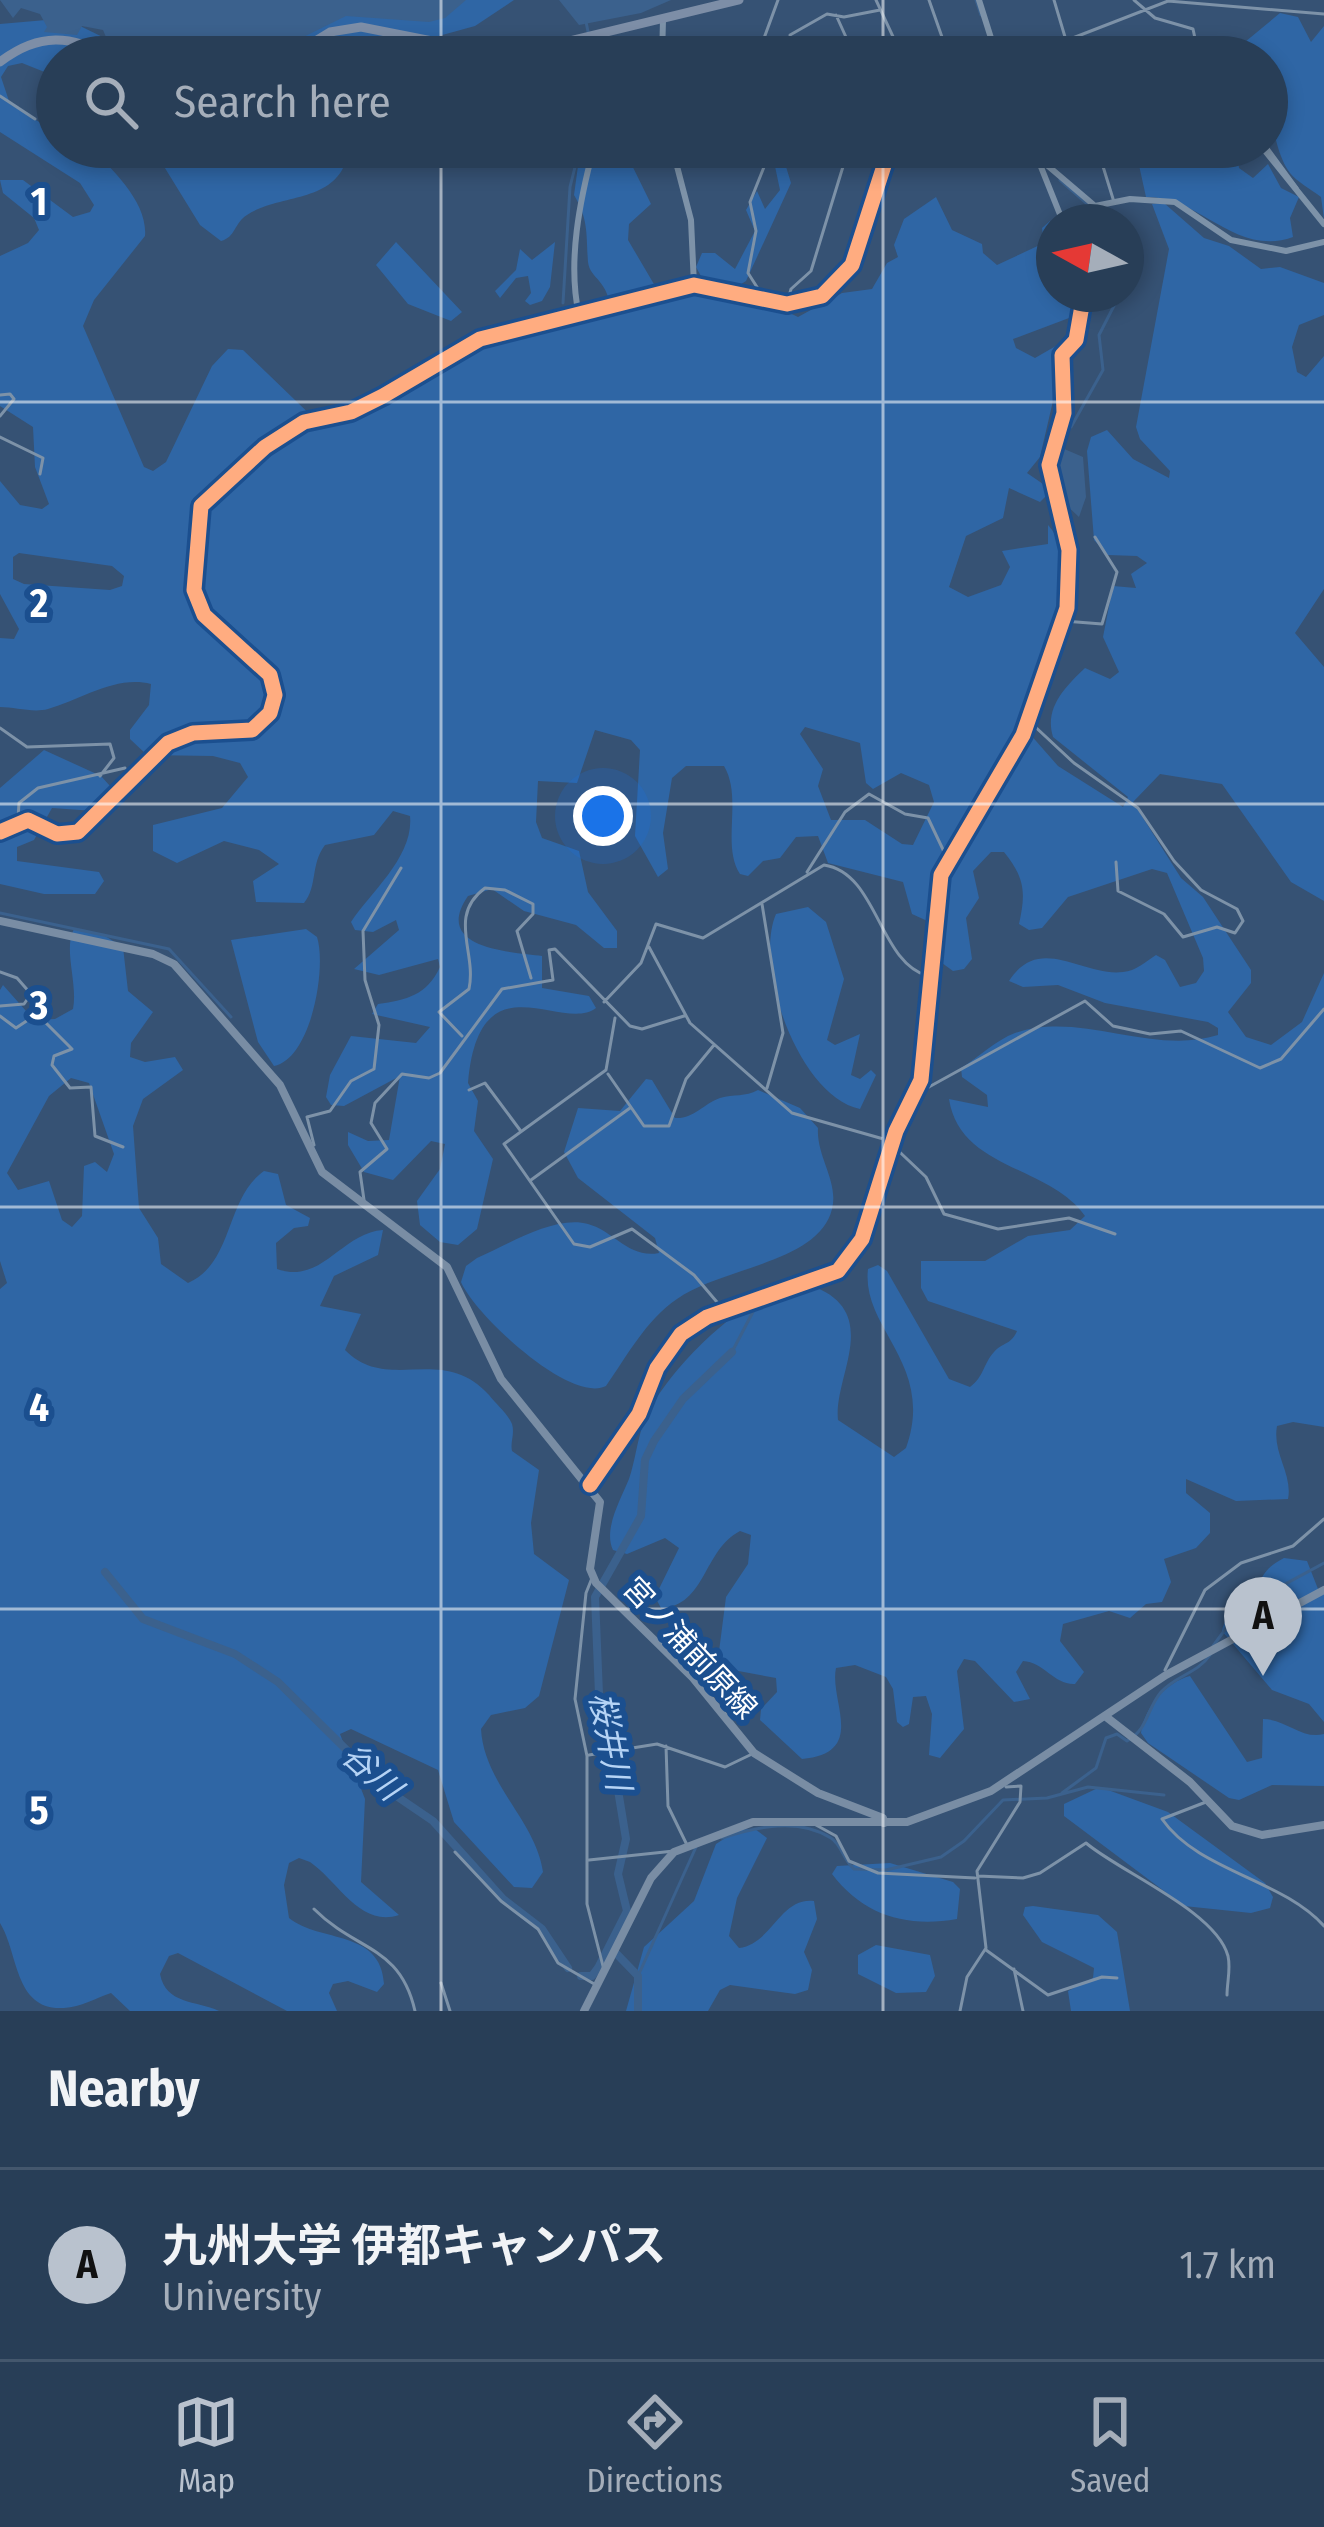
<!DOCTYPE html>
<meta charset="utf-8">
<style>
:root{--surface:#283e57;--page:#344961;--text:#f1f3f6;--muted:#a5aeba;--line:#44576d;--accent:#b9c2ce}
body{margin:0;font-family:"Fira Sans Condensed","Noto Sans JP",sans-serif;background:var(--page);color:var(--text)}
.compass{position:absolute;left:1036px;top:204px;width:108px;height:108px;border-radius:50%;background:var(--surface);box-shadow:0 6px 18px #0003;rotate:278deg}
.you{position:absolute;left:603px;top:816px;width:42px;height:42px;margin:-30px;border:9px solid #fff;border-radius:50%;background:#1a73e8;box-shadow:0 0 0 18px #1a73e833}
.badge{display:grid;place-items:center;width:78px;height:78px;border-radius:50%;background:var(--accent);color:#111;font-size:39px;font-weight:700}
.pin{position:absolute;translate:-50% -99px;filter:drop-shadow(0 3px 6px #0008)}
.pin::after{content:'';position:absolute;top:63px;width:42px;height:36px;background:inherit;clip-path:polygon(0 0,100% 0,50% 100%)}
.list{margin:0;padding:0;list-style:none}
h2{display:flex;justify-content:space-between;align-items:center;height:156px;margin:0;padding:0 48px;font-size:51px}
h2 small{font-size:39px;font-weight:400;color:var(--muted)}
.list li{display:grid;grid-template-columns:78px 1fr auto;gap:36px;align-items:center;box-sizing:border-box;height:192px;padding:0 48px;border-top:3px solid var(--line)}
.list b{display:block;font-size:45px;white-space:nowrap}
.list p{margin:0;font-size:39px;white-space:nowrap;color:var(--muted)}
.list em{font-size:39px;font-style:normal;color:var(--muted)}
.icon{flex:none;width:66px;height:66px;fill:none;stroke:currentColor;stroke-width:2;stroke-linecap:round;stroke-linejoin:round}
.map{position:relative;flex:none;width:1324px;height:2011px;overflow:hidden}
.search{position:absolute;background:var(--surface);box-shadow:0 6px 18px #0003;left:36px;right:36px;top:36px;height:132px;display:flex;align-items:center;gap:30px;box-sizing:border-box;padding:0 42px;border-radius:66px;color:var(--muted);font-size:45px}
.sheet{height:348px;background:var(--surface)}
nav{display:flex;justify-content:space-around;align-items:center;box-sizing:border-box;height:168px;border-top:3px solid var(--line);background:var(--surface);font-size:33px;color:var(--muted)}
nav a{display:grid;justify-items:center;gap:6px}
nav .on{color:var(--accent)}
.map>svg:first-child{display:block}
.green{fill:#2f66a5;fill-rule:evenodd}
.water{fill:#3b618d}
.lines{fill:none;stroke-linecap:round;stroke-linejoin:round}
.stream{stroke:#3b618d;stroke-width:3}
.river{stroke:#3b618d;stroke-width:8}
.minor{stroke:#7d92a8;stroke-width:3}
.tertiary{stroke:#7d92a8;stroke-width:6}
.secondary{stroke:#798da4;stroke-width:8}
.primary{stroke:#7d8ea7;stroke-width:9}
.cycleway-casing{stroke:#1b4f8f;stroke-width:22}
.cycleway{stroke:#ffac80;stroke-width:15}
.grid{fill:none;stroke:#fff;stroke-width:3;stroke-opacity:0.55}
.labels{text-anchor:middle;stroke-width:12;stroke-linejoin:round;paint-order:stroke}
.street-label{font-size:30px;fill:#fff;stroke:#1b4f8f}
.water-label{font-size:33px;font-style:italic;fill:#b5d3f5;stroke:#1b4f8f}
.grid-label{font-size:39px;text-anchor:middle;font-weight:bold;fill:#fff;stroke:#1b4f8f;stroke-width:12;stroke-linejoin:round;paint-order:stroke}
</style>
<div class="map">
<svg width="1324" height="2011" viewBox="0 0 1324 2011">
<rect width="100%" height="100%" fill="#365274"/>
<!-- green -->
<path class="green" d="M314,0H514L475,26L406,45L403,57H57V77L22,63L8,66L1,77L10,104L57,133V147H91C112,170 148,202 145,236L94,300L83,326L144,467L153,471L166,462L212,366L228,349L243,350L323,427L360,419L472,350L610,315C611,280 590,280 588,262C586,235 589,220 574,195L578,166L595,159L599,147H623L651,204L629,224L628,240L658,291C706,300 755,293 798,317L842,293L872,289L887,263L898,257L894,245L904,219L936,197L952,230L982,244L983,253L997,265L1044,243L1042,228L1050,221L1054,294H1079L1077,315L1013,339L1016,348L1035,358L1061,343L1065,349L1040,457L1027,473L1046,486L1047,495L1040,502L1009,488L1003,518L966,536L949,587L968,597L1001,585L1010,567L1002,551L1048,544V525C1086,565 1042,681 1022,725L1058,766L1123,807L1128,797L1053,737C1044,708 1065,687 1085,668L1110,679L1119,672L1103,637L1113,586L1136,588L1131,574L1147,563L1137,556L1108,555L1094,540L1087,451L1091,437L1107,430L1133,459L1169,478L1170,471L1140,439L1136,427L1169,249L1152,204L1164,203L1204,238L1229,246L1261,269L1280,267L1324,283V315L1299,325L1292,347L1297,372L1306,377L1324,356V589L1295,633L1324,667V901L1291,882L1222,784L1160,774L1133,802L1181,878L1203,897L1251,970V983L1228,1012L1246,1037L1271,1045L1302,1022L1324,973V1427L1293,1422L1277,1426C1272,1453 1293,1474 1288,1499L1236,1501L1186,1479V1493L1210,1513V1533L1196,1548L1164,1559L1171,1582L1162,1602L1146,1604L1130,1618L1109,1611L1063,1624L1060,1641L1084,1672L1075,1684C1054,1685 1044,1662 1023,1661L1016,1672L1030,1699L1014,1702L975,1661L964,1659L957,1671L964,1729L940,1758L929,1755L932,1714L926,1696L913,1697L909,1724L903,1727L897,1722L893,1689L886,1677L855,1665L836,1668C829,1701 868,1753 802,1759L760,1720L761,1709L777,1692L776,1678L717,1667L726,1597L748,1564L751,1535L740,1531C703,1550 706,1606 661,1608L655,1597L679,1548L665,1538L627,1554L613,1550C603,1529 621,1499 629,1479C635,1461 637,1442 643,1424C661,1375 753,1280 810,1285C885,1312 833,1376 838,1420L894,1457L906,1448C936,1364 861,1329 868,1269L878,1265L887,1271L949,1379L970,1387C984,1377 983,1364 994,1352C1003,1342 1011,1345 1017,1331L928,1301L921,1288V1261H985L1028,1236L1070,1230L1085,1216C1049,1165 960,1170 949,1099L988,1107L987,1095L962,1077L961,1068C979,1057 996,1040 1015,1033C1080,1010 1152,1056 1218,1035V1028L1208,1022L1105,1003L1058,985L1023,987L1009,981C1040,933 1082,977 1123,972C1136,971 1145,962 1156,955L1165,960L1180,987L1196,983L1204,971L1203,958L1167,873L1152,869L1068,897L1042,928L1029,930L1019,924C1026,893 1025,878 1004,852H991L973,871L979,898L966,918L972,959L964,969L953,971L942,963L945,929L912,914L903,882L828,863L818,836L796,837L780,858L763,861L748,876L740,874C721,845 743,798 724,766H686L672,778L663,833L668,869L658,877L635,836L640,750L631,740L595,730L577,783L538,781L536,822L542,838L579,851L588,892L617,931V948H604L576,925L524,911L492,889L468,896C431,950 514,952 542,956V988L589,996L596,1008C562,1034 479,955 468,1083L478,1101L474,1131L493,1159L477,1229L458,1245L440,1242L420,1225L417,1201L440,1169L445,1144L431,1141L393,1180L364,1172L348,1145V1132L368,1141L389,1140L400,1076L344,1106L331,1105L326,1097L330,1075L351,1036L416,1043L430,1027L372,1014L378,1004C407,1000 427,995 440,967L438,959L379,975L354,969L399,930L396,920L373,932L355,930L351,922C372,891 414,856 410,816L393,811L374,835L325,845C310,865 318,886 304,903L256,902L253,881L279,864L259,850L224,841L177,863L153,851V825L222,808L248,777L240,763L213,756L147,755L130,739V730L149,705L151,684C115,675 81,700 48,709C33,713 15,707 0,707V638L14,639L19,629L0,594V481L20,505L42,509L49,504L35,467L33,427L0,406V256L28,243L39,230L34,218L3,193L0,180H23L73,217L90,212L94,205L80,183L0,132V24L46,20L78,25L119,45ZM19,553L112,566L124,576L122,586L110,590L24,584L13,579V557ZM805,727L860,743L866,783L873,789L901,773L929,785L934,802L913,845L902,844L865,820H831L818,786L823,769L800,734Z
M1280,13L1298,17L1311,42L1324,26V219L1321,197C1312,190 1296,181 1290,173C1271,148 1267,87 1267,57L1243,55L1245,42Z
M152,147H343L346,161C332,203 279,194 247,215C234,223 236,237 221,241L200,225Z
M780,147L791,183L746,281L738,286L702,278L696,267L702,253H715L735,269L755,231L746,210L757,191L765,209L780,190L773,157Z
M1135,147H1236L1239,168L1253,178L1268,164L1281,188L1299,197L1290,218L1293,237C1236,258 1200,196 1146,197Z
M396,242L462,312L451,321L408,304L376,265Z
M555,242L550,287L542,301L530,305L525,301L531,293L528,276L516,278L500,298L495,291L516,270L520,249L532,260Z
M44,750L101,776L119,796L109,812L52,808L34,840L17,847V861L99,872L104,881L95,894H44L0,884V788Z
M808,907L826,922L844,979L827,1040L835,1045L860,1034L851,1075L860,1079L871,1070L876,1075L860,1109C800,1097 753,968 776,914Z
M74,929L105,936L123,947L128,991L153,1012L131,1043L130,1057L145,1062L175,1057L183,1070L143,1099L133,1126L139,1208L158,1238L161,1264L188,1283C234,1263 225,1198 264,1171L278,1174L286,1205L310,1218L308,1226L294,1228L276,1243L277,1269C322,1285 341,1233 383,1230L378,1255L334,1276L320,1306L361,1314L345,1350C388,1394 442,1343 489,1395C496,1404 508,1414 512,1424C515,1434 510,1442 512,1451L539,1470L531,1523L534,1554L569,1580L539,1696L525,1708L491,1715L481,1729C484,1784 536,1821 543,1872L532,1888L514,1887L454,1822L438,1770L351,1729L340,1734L365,1799L361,1882L399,1915C360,1928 338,1881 310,1862L299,1858L289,1863L284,1885L289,1918C320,1943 381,1929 384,1984L377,1992L348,1981L333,1984L329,1993L337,2011H287L178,1953L169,1956L160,1974C166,2005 196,2000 219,2011H130L111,1993C96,1998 81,2007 64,2008C14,2011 19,1954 0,1923V1289L7,1283L0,1261V990L3,985L34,1020L55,1019L73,1009C78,983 63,949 74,929ZM71,1078L89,1083L114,1154L107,1172L95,1162L84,1166L82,1216L72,1227L62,1220L49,1181L18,1190L7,1173L49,1096Z
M306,929L317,937C327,968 311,1059 274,1066L258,1042L231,940Z
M646,1079L652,1080L675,1118C694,1119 703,1104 720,1098C734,1094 745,1097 758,1090L800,1108L818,1128C816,1156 839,1182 832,1209C819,1263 722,1267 677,1299C646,1320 627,1356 606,1386C570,1404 475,1315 461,1282L466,1266L477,1258C508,1245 554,1215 588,1224C614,1231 629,1259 659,1253L655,1238L578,1178L564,1152L578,1108L620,1111Z
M1284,1558L1307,1561L1318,1589L1324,1592V1722L1309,1704L1272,1690L1222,1631C1227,1608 1241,1611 1252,1594C1264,1576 1263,1569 1284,1558Z
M1190,1676L1247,1762L1262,1758L1263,1719C1286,1719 1302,1740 1324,1734V1786L1272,1785L1239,1800L1229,1798L1148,1743L1141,1733C1144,1708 1166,1682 1190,1676Z
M1100,1787L1168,1812L1265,1883L1273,1897L1270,1908L1251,1913L1184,1906L1064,1816V1804Z
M755,1829L767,1838L737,1898L729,1936L739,1948C772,1944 780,1897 814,1901L817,1919L804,1952L812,1970L808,1990L795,1994L730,1985L720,1990L708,2011H626L644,1947L694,1901L716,1844L738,1830Z
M890,1863L953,1882L960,1889L957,1919C906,1928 863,1915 832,1874L837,1866Z
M1033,1906L1098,1915L1117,1932L1130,2011H1071L1068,1991L1093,1978L1094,1968L1042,1942L1023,1915L1025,1907Z
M876,1945L930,1955L935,1976L926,1992L896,1993L858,1974V1955Z"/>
<!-- water -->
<path class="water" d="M0,0H466L445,18L429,22L346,16L263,57H134L109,44L103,30L82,26L77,35L44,32L47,27L40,14L21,8L13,18Z
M559,0H671L641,13L579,25Z
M1062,448L1083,457L1086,497L1079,517L1064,503L1054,459Z"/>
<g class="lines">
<!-- stream -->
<path class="stream" d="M976,0L981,15
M586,22L590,41L602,57
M1060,180L1108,222
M1126,234L1131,248L1126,281
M563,303L570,187L580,147
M1062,431L1071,427L1103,370L1099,335L1120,294
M0,913L169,949L231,1017
M732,1352L756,1306
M1213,1646L1241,1608L1324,1563
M1062,1793L1096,1768L1106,1738L1117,1734L1127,1741C1149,1728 1146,1710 1161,1692C1175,1676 1198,1673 1210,1655
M722,1838C756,1827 798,1817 831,1838C842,1845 843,1860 854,1869L886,1870L941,1857L964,1841L1003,1800L1047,1798L1088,1787L1164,1795
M638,1976L696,1847"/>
<!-- river -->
<path class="river" d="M105,1572L143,1619L235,1654L278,1682L386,1789L433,1821L503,1899L542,1929L568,1968
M611,1948L638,1976V2011
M581,1976H592L598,1968L627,1911L618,1874L626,1839L617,1784L618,1744L599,1694L595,1597L641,1516L645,1460L654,1441L683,1399L732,1352"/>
<!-- minor -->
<path class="minor" d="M876,0L895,41V57
M929,0L949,57
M1054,0L1071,57
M1134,0L1155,18L1193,29L1199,57
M836,15L855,57
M1065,41L1168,1L1324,14
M764,57L763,41L778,0
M769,57L790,53
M794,57L790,35L827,14L844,17L880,10
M1054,57L1066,48
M0,96L35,119
M1097,147L1114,202
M1267,147L1297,188
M764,298L748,273L756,231L750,202L772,147
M787,304L791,289L811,271L849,147
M0,395L10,394L14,399L0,416
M0,437L43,458L40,474
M1064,621L1102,624L1117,572L1095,537
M1030,722L1074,763L1138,808L1174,861L1201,890L1237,909L1243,921L1235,933L1217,927L1183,937L1164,914L1118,891L1116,862
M0,728L27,747L110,744L114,758L100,776
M18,819L19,803L38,788L125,768
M807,872L845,812L869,794L905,814L928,818L947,858
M762,904L783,1033L767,1088
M649,947L690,1023L792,1113L887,1140L926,1177L944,1214L998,1229L1069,1218L1115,1234
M0,972L17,978L31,994L24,1004L0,1006
M604,1002L641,963L656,924L703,938L824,865C878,873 878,962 928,976
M0,1016L16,1028L37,1014L72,1049L54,1056L52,1065L70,1088L91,1087L95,1136L123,1147
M615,1018L606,1070L504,1144L574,1244L590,1247L632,1229L694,1275L722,1308
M462,1036L439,1012L469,989C477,952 447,916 485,888L505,890L533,904V914L517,931L531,978
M608,1074L644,1126H669L686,1079L714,1045
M469,1090L485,1083L520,1130
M918,1093L1085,1001L1113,1026L1150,1034L1181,1031L1260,1068L1281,1059L1324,1009
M314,1145L307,1117L330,1111L351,1081L374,1069L379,1025L365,980L363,931L401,868
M531,1180L630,1108
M364,1200L360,1172L387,1149L371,1123L375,1103L402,1074L429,1078L440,1073L502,989L553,980L549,950L555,949L630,1026L642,1029L684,1016
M592,1578L586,1593L575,1699L587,1756V1904L604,1970
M1165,1670L1205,1590L1241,1563L1293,1546L1324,1519
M666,1746L668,1806L687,1845
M589,1755L657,1744L725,1767L750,1755
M1206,1802L1162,1819C1198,1871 1282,1879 1324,1926
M816,1825L836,1836L849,1861L878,1873L975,1878
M455,1852L501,1901L538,1929L558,1963L596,1985
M589,1860L674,1851
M978,1876L1023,1878L1040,1873L1086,1843C1120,1872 1216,1911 1228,1956C1231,1969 1227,1982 1227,1995
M314,1909C357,1952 400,1945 415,2011
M986,1950L1048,1995L1102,1977L1117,1978
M1014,1969L1023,2011
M441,1983L450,2011
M960,2011L967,1977L986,1948L977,1871L1020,1802L1021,1786L1006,1787"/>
<!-- tertiary -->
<path class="tertiary" d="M979,0L997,57
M662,57L663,20
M672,147L691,220L694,285
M1033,147L1063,222
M1262,147L1324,224
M1041,160L1095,206L1130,199L1175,202L1231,240L1286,251L1324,242
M579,315C567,262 580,199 594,147
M0,832L28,820L57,834L78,832L168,743L193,733L252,730L270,713L275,695L270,675L204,615L194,590L201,506L265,447L304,422L351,412L383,396L480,339L694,285L787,304L822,296L852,265L890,147
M590,1485L639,1414L657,1368L681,1334L707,1317L838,1271L862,1239L896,1131L921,1080L941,875L1023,735L1067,608L1069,550L1049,465L1064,413L1062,355L1076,340L1084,294"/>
<!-- secondary -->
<path class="secondary" d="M0,921L153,954L174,964L280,1085L322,1172L447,1267L501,1379L600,1502L590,1569L596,1583L693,1678L754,1753L818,1793L883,1818L884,1823
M1105,1716L1190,1782L1232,1826L1262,1835L1324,1825
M584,2011L651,1878L674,1852L753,1822H907L991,1791L1166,1675L1324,1590"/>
<!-- primary -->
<path class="primary" d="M289,57L330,32L361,27L508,56L739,0
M0,62C39,32 71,35 113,57"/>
<!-- cycleway casing -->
<g class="cycleway-casing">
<path id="cycleway" d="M0,832L28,820L57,834L78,832L168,743L193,733L252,730L270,713L275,695L270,675L204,615L194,590L201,506L265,447L304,422L351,412L383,396L480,339L694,285L787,304L822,296L852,265L890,147
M590,1485L639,1414L657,1368L681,1334L707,1317L838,1271L862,1239L896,1131L921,1080L941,875L1023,735L1067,608L1069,550L1049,465L1064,413L1062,355L1076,340L1084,294"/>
</g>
<!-- cycleway -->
<use href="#cycleway" class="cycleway"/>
</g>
<!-- grid -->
<path class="grid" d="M441,0V57M883,0V57M441,147V2011M883,147V2011M0,402H1324M0,804H1324M0,1207H1324M0,1609H1324"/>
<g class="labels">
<!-- street labels -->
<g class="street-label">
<text transform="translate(690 1648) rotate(47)" y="10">宮ノ浦前原線</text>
</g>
<!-- water labels -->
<g class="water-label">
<text transform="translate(611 1741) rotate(79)" y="12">桜井川</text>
<text transform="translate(372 1771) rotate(42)" y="12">谷川</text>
</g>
</g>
<g class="grid-label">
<text x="39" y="215">1</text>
<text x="39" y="617">2</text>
<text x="39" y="1019">3</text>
<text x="39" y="1421">4</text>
<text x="39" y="1824">5</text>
</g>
</svg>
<svg class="compass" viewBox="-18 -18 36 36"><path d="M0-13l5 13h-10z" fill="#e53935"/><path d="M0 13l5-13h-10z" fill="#a5aeba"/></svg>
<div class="you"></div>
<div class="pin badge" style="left:1263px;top:1676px">A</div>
<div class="search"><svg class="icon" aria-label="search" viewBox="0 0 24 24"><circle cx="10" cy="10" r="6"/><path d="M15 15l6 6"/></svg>Search here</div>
</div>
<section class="sheet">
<h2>Nearby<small></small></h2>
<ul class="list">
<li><span class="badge">A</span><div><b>九州大学 伊都キャンパス</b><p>University</p></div><em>1.7 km</em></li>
</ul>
</section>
<nav>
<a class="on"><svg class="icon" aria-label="map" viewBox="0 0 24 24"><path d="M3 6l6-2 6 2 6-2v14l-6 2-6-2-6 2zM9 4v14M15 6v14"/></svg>Map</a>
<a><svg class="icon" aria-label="directions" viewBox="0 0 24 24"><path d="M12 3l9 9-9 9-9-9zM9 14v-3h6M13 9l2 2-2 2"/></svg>Directions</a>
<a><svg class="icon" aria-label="saved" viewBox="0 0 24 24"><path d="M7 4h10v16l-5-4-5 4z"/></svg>Saved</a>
</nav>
